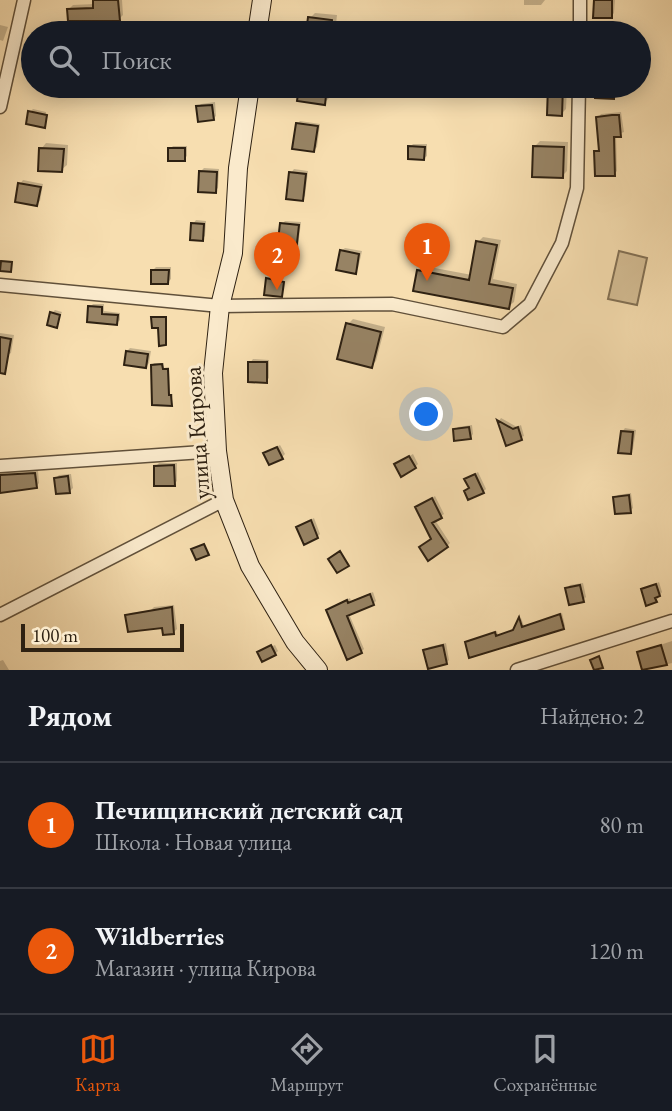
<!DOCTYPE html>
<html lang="ru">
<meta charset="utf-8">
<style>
:root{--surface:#171b24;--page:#242831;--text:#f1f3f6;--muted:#9ea1a6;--line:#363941;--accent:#ea580c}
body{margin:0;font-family:"EB Garamond",serif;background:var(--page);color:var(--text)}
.scale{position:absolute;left:21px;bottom:18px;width:163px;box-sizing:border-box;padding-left:7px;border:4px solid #2e2112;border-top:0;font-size:19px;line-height:24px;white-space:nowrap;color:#2e2112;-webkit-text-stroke:5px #faeacc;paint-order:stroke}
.you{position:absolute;left:427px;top:415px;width:24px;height:24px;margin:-18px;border:5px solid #fff;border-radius:50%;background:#1a73e8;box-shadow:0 0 0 10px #1a73e833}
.badge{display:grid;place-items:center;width:46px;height:46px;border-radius:50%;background:var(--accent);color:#fff;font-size:23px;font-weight:700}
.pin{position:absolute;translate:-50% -58px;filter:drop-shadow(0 2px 4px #0008)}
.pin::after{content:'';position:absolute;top:37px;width:24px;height:21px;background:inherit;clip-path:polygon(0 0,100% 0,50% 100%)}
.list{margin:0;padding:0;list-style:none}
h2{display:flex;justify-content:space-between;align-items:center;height:91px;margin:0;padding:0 28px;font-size:30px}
h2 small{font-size:23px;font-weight:400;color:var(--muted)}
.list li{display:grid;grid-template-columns:46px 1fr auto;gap:21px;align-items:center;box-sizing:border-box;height:126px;padding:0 28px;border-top:2px solid var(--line)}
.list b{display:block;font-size:26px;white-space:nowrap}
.list p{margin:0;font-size:23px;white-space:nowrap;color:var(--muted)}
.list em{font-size:23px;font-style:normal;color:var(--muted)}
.icon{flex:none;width:38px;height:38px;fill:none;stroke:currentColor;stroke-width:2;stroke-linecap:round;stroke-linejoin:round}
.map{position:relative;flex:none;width:672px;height:670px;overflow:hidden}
.search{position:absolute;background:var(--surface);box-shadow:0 4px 18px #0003;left:21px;right:21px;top:21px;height:77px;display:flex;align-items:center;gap:18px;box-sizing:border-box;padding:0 24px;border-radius:38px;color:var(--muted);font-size:26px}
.sheet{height:343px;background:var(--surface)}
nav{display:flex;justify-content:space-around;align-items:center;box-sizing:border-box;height:98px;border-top:2px solid var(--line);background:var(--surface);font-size:19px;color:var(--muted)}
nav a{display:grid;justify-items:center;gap:4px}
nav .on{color:var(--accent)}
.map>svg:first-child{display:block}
.green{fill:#d5be95;stroke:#827054;stroke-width:2}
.shadow{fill:#0003}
.building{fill:#978364;stroke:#2e2112;stroke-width:2}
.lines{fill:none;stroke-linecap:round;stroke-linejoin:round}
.street-casing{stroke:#60503a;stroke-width:15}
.secondary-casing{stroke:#2e2112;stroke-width:20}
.street{stroke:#faeacc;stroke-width:12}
.secondary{stroke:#faeacc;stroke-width:18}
.labels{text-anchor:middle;stroke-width:6;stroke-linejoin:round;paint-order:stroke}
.street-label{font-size:24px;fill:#2e2112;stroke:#faeacc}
</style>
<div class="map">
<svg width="672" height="670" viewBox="0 0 672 670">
<rect width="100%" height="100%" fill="#f7deb0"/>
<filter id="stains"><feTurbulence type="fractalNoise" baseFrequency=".00286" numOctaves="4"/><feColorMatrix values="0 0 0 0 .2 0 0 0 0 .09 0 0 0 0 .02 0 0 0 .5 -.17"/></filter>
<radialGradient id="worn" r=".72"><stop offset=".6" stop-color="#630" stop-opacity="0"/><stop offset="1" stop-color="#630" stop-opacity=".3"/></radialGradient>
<!-- green -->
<path class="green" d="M619,251L647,258L637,305L608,299Z"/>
<!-- shadow -->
<path class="shadow" d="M94,0H122L123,15L119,19L94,21L93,33H80L82,19L69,9L73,5L95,4Z
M524,0H545L541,5H524Z
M595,0H615L614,13L611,17Z
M315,13L337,15L335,33H308L310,18Z
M0,25L8,27L3,41L0,40Z
M185,28H194L195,33H184Z
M301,86H331L329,98L324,103L299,100Z
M549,86H567L566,109L561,114H548Z
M597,86H617V94L613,97H597Z
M215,102L216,116L213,119L198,107L201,104Z
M33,109L46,112L44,125L30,112Z
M621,112L624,132L616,135L617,171L614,174L596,152L599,149L598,118L601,114Z
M300,121L320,124L317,147L314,150L297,124Z
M540,141L568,142L567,171L562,176L535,146Z
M46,143L68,145L67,165L61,170L41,149Z
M413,144H427V156L423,159L410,147Z
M173,146H187V156L184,159L170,149Z
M204,168L219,169L218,188L215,191L201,171Z
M294,169L308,171L305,196L302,199L291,173Z
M23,180L43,184L40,201L37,204L20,184Z
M196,220L206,221L205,236L202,239L193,224Z
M285,221L301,222L298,247L295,250L282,224Z
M483,237L501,240L493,279L517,284L514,302L508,307L419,271L424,266L472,275L478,242Z
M345,248L362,251L358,269L355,272L341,251Z
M156,267H171V279L168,282L153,270Z
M93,304H104V311L120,313V320L117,323L90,307Z
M55,310L62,312L56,326L52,313Z
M353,319L385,327L376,361L371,366L348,324Z
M0,333L14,335L11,353L4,357L0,373Z
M130,348L151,351L149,363L146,367L127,351Z
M253,359L269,360V378L266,381L250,363Z
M154,363H164V368L169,367L170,394H173L171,404L152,365Z
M501,418L517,427L521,425L524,436L507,444L499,421Z
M472,425L473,434L470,438L455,430L458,427Z
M625,428L636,430L633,449L630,452L622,432Z
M280,445L285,454L282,457L266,453Z
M413,454L418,464L415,467L400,461Z
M159,463H177V481L174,484L156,466Z
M38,470L39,483L36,487L0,491V473Z
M478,472L486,489L483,492L466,491L470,487L466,479Z
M71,474L73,488L70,491L56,478L59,475Z
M631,493L633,508L630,511L615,498L618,495Z
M435,496L444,514L435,520L450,543L447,546L433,538L417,507Z
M314,518L320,534L317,537L298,527Z
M659,582L662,592L656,601L643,590Z
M583,583L586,597L583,600L567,588L570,585Z
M373,592L376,601L373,604L349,614L364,649L361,652L328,610L350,598L351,601Z
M174,605L177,629L174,632L164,626L127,616L130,613L151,610L154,607Z
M562,613L565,626L563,628L467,643L497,631L498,635L515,630L521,618L524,626Z
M672,641V663L644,670L639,652Z
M446,643L449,660L446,663L425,650L429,647Z
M275,645L278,651L275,654L260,652Z
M3,660L9,670H0V661Z"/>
<!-- building -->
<path class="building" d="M93,0H118L120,21H68L67,9L93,8Z
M594,0H612V18H593Z
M308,17L332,20L331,33H306Z
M299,86H327L325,105L297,101Z
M548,86H563L562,116L547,115Z
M595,86H614V99L595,98Z
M212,105L214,120L198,122L196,106Z
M28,111L47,115L45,128L26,124Z
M612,115H619L621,137H614L615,176H595L594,151H599L596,117Z
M296,123L318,126L314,152L292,149Z
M408,146L425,147L424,160L408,159Z
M533,146L564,147L563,178L532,177Z
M39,148L64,149L62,172L38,171Z
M168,148H185V161H168Z
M199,171L217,172L216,193L198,192Z
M289,172L306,174L303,201L286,199Z
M18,183L41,187L37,206L15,202Z
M191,223L204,224L203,241L190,240Z
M280,223L299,225L296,252L277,250Z
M476,241L497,245L489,284L513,288L509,309L413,291L417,270L469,280Z
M340,250L359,254L356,274L336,270Z
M1,261L12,262L11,272L0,271Z
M151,270H169L168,284H151Z
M266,278L284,282L282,297L264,295Z
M88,306L102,307V314L118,315L117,325L87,322Z
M50,312L60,315L57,328L47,325Z
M151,317H166V345L159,346L158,328H152Z
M346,323L381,332L372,368L337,359Z
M0,337L11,339L5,374L0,373Z
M126,351L148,354L146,368L124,365Z
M248,362H267V383L248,382Z
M162,364L163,369H168L169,395H171L172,406L152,405L151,365Z
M497,420L513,429L518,427L522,440L506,446Z
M469,427L471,439L454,441L453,429Z
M621,431L633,432L631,454L618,453Z
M277,447L283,459L269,465L263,453Z
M409,456L416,468L401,477L394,464Z
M174,465L175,486H154V466Z
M35,473L37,488L0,493V475Z
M475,474L484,493L468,500L464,491L469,488L464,479Z
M68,476L70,493L56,494L54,478Z
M629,495L631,513L615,514L613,497Z
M432,498L442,518L432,523L448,547L428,561L419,547L431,539L415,507Z
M311,520L318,538L304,545L296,527Z
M204,544L209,555L196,560L191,549Z
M340,551L349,566L337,573L328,559Z
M656,584L660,596L655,598L657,602L646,606L641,589Z
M580,585L584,602L569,605L565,588Z
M370,594L374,605L347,616L362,653L347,660L326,610L347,600L348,603Z
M172,607L174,634L163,635L162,628L128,632L125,615Z
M560,614L564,629L469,658L465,642L495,632L496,636L513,630L519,617L522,627Z
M271,645L276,655L262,662L257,652Z
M443,645L447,664L428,669L423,650Z
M661,645L667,665L642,670L637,652Z
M599,656L603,668L594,670L590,660Z"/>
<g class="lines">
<!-- street casing -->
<g class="street-casing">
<path id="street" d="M580,33V0
M0,107L24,0
M0,285L220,306L392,304L503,327L530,304L562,243L577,188L579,86
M0,466L217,451
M0,615L224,500
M517,670L672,621"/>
</g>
<!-- secondary casing -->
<g class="secondary-casing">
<path id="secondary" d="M257,33L262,0
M250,86L238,168L233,253L220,306L213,373L217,451L224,500L250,566L295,642L318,670"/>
</g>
<!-- street -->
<use href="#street" class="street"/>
<!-- secondary -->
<use href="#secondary" class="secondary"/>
</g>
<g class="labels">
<!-- street labels -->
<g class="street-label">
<text transform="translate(197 433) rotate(-94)" y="8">улица Кирова</text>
</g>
</g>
<rect width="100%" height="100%" filter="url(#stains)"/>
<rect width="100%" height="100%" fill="url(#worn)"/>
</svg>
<div class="scale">100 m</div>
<div class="you"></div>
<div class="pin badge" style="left:427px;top:281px">1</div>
<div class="pin badge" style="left:277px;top:290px">2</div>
<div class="search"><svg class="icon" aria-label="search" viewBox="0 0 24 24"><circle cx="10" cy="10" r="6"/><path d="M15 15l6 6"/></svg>Поиск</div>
</div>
<section class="sheet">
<h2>Рядом<small>Найдено: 2</small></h2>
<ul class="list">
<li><span class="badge">1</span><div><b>Печищинский детский сад</b><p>Школа · Новая улица</p></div><em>80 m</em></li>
<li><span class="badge">2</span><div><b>Wildberries</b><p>Магазин · улица Кирова</p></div><em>120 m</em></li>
</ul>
</section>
<nav>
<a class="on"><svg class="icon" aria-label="map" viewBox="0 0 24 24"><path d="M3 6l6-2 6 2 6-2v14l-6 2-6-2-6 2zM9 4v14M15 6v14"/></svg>Карта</a>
<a><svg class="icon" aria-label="directions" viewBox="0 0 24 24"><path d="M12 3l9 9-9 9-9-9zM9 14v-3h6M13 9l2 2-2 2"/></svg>Маршрут</a>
<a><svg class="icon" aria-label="saved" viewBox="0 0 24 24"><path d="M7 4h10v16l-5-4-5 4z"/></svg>Сохранённые</a>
</nav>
